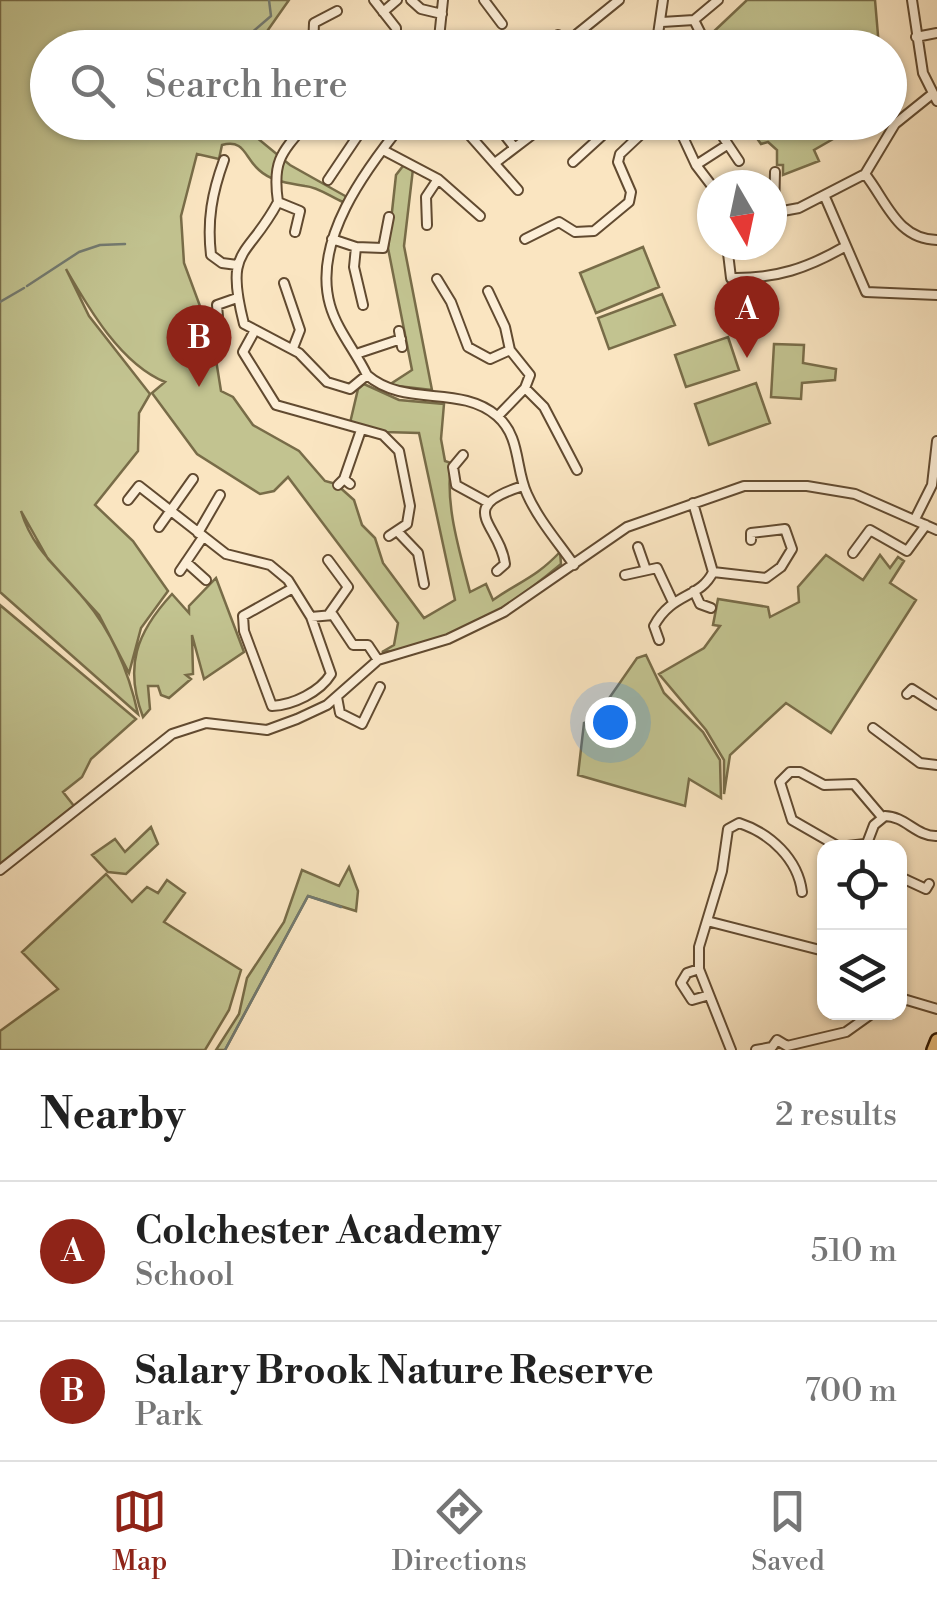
<!DOCTYPE html>
<style>
:root{--surface:#fff;--page:#f6f6f6;--text:#222;--muted:#767676;--line:#e0e0e0;--accent:#8f2418}
body{margin:0;font-family:"Libre Bodoni",serif;background:var(--page);color:var(--text)}
.controls{position:absolute;right:30px;bottom:30px;display:grid;overflow:hidden;border-radius:20px;box-shadow:0 2px 8px #0004}
.controls button{width:90px;height:90px;display:grid;place-items:center;padding:0;border:0;border-bottom:2px solid var(--line);background:var(--surface);color:var(--text);font:50px sans-serif}
.compass{position:absolute;left:697px;top:170px;width:90px;height:90px;border-radius:50%;background:var(--surface);box-shadow:0 2px 8px #0004;rotate:171deg}
.you{position:absolute;left:610px;top:722px;width:35px;height:35px;margin:-25px;border:8px solid #fff;border-radius:50%;background:#1a73e8;box-shadow:0 0 0 15px #1a73e833}
.badge{display:grid;place-items:center;width:65px;height:65px;border-radius:50%;background:var(--accent);color:#fff;font-size:32px;font-weight:700}
.pin{position:absolute;translate:-50% -82px;filter:drop-shadow(0 2px 5px #0008)}
.pin::after{content:'';position:absolute;top:52px;width:35px;height:30px;background:inherit;clip-path:polygon(0 0,100% 0,50% 100%)}
.list{margin:0;padding:0;list-style:none}
h2{display:flex;justify-content:space-between;align-items:center;height:130px;margin:0;padding:0 40px;font-size:42px}
h2 small{font-size:32px;font-weight:400;color:var(--muted)}
.list li{display:grid;grid-template-columns:65px 1fr auto;gap:30px;align-items:center;box-sizing:border-box;height:140px;padding:0 40px;border-top:2px solid var(--line)}
.list b{display:block;font-size:38px;white-space:nowrap}
.list p{margin:0;font-size:32px;white-space:nowrap;color:var(--muted)}
.list em{font-size:32px;font-style:normal;color:var(--muted)}
.icon{flex:none;width:55px;height:55px;fill:none;stroke:currentColor;stroke-width:2;stroke-linecap:round;stroke-linejoin:round}
.map{position:relative;flex:none;width:937px;height:1050px;overflow:hidden}
.search{position:absolute;background:var(--surface);box-shadow:0 2px 8px #0004;left:30px;right:30px;top:30px;height:110px;display:flex;align-items:center;gap:25px;box-sizing:border-box;padding:0 35px;border-radius:55px;color:var(--muted);font-size:38px}
.sheet{height:410px;background:var(--surface)}
nav{display:flex;justify-content:space-around;align-items:center;box-sizing:border-box;height:140px;border-top:2px solid var(--line);background:var(--surface);font-size:28px;color:var(--muted)}
nav a{display:grid;justify-items:center;gap:5px}
nav .on{color:var(--accent)}
.map>svg:first-child{display:block}
.green{fill:#c2c390;stroke:#786c48;stroke-width:2.5}
.lines{fill:none;stroke-linecap:round;stroke-linejoin:round}
.stream{stroke:#737a70;stroke-width:2.5}
.minor-casing{stroke:#614a30;stroke-width:12}
.major-casing{stroke:#2e1600;stroke-width:16}
.minor{stroke:#fceed7;stroke-width:8}
.major{stroke:#edc280;stroke-width:11}
</style>
<div class="map">
<svg width="937" height="1050" viewBox="0 0 937 1050">
<rect width="100%" height="100%" fill="#fae5c1"/>
<filter id="stains"><feTurbulence type="fractalNoise" baseFrequency=".002" numOctaves="4"/><feColorMatrix values="0 0 0 0 .2 0 0 0 0 .09 0 0 0 0 .02 0 0 0 .5 -.17"/></filter>
<radialGradient id="worn" r=".72"><stop offset=".6" stop-color="#630" stop-opacity="0"/><stop offset="1" stop-color="#630" stop-opacity=".3"/></radialGradient>
<!-- green -->
<path class="green" d="M0,0H289L256,47L48,48V122L239,123L290,165L347,197L343,202C331,197 318,187 305,186C289,183 272,182 259,170C244,157 245,139 222,145L219,159L197,154L181,216L184,263L213,341L221,391L233,397L253,425L299,451L325,481L336,484L354,500L362,525L375,538L383,563L424,618L455,600L419,433L384,432L350,423L358,389L364,384L399,400L444,404L441,439L445,461L451,463C445,505 459,549 470,592L486,584L493,600C522,580 535,578 560,552L561,564C511,606 449,648 382,652L394,645L398,623L288,477L274,491L260,494L197,454L152,393L165,382C121,364 89,309 66,269L89,316L150,394L139,413L138,451L95,505L133,541L168,591L141,628L129,673L99,615L48,559L21,511C33,551 60,569 85,600C112,632 129,673 138,714L0,592Z
M747,0H875L879,47H706L709,36Z
M734,123V122L861,123L814,150L819,161L783,175V165H777V150L768,142L761,144L749,127L734,137L727,127Z
M403,166L413,169L404,246L432,390L389,385L412,370L388,248L396,175Z
M643,247L659,287L596,313L580,273Z
M662,294L675,325L609,349L598,318Z
M728,337L739,370L686,387L675,355Z
M774,344L804,345L803,363L836,369L835,380L802,383L801,399L771,397Z
M756,383L770,423L709,445L695,404Z
M826,555L863,580L880,555L890,568L898,557L904,561L890,583L916,600L831,733L786,703L730,755L724,794V760L706,730L659,674L704,648L720,626L713,625L718,599L768,607L770,617L799,602L798,587Z
M216,578L244,652L204,679L192,635L193,674L186,675L191,679L169,698L161,695L158,686H148L150,709L143,717C124,667 136,633 172,594L189,613V606Z
M0,605L136,719L91,759L82,777L63,792L74,806L0,865Z
M646,655L664,693L703,732L720,760L721,798L689,779L685,806L578,775L584,723L594,720L637,658Z
M151,827L158,844L126,874L108,872L92,855L115,839L125,852Z
M349,867L358,891L356,911L308,896L225,1050H216L239,1014L247,978L284,922L302,870L339,886Z
M106,874L132,902L147,887L158,893L167,880L185,893L164,922L241,970L229,1010L205,1050H0V1031L58,989L22,952Z"/>
<g class="lines">
<!-- stream -->
<path class="stream" d="M243,40L271,16L269,0
M27,286L79,252L100,245L125,244
M0,302L24,288
M225,1050L308,896L341,907"/>
<!-- minor casing -->
<g class="minor-casing">
<path id="minor" d="M374,0L396,28V48
M411,0L421,9L442,14
M484,0L502,24
M912,0L923,73L937,101
M383,12L397,0
M694,20L702,36L696,48
M662,22L694,20L718,0
M577,34L619,0
M916,37L937,33
M313,48L314,23L337,11
M438,48L443,0
M545,48L558,35
M656,48L663,0
M308,122C281,153 272,161 278,202C247,260 224,246 244,324L299,353L327,382L350,389L367,375
M379,122L394,134
M404,122C365,170 312,241 330,305C337,330 356,352 367,375C405,408 460,384 497,416C521,437 515,468 527,494C538,519 558,542 574,565
M458,122L518,190
M676,122L696,165L712,186
M713,122L739,161
M500,129L514,147
M383,150L438,179L480,216
M224,160C212,193 207,220 211,255L222,263L237,265
M573,162L617,122
M495,163L533,134
M696,165L727,145
M865,174C887,202 897,239 937,240
M328,180L367,122
M825,197L866,292L937,295
M278,202L300,211L295,232
M774,212L775,172
M772,213L799,208L865,174L895,124L931,95
M427,225L426,197L438,179
M332,239L356,247L383,248L389,217
M525,239L559,222L575,232L594,231L629,202L631,192L618,162L620,154L654,122
M727,245L731,278C776,279 808,268 846,246
M356,247L354,267L363,305
M437,279L451,302L468,347L490,359L510,350
M284,283L300,330L293,348
M488,291L505,327L510,350L530,375L525,388L498,416
M218,317L217,305L237,298
M399,331L402,347
M254,332L243,352L276,405L383,435L399,451L410,506L407,524L389,536
M356,354L401,339
M525,388L544,407L577,470
M463,455L453,467L456,485L489,503
M344,479L361,430
M338,485L344,479L350,484
M128,500L139,486L226,554L270,565L288,580L311,617L333,615L353,645H368L378,660
M693,503L713,572
M915,519L932,485L937,441
M159,527L193,479
M397,531L418,553L424,584
M198,533L220,495
M638,547L645,567
M853,553L870,530L907,551L926,525
M328,560L348,587L329,614
M186,562L206,580
M180,571L203,537
M497,571L505,564C500,524 453,508 523,486
M713,572L766,578L781,567L792,549L785,529L751,533V540
M625,575L657,568L672,600
M293,588L243,616L244,631L272,706C293,705 320,692 331,674L311,617
M694,591L700,604L711,608
M659,640L654,626C672,592 700,599 713,572
M907,694L912,689L937,705
M337,697L340,713L362,724L380,687
M873,728L920,763L937,765
M865,844L839,847L792,820L780,782L790,772H800L824,785L854,784L882,817
M866,846L874,825L885,816C905,816 917,837 937,836
M0,870L172,734L206,723L267,730L297,719L327,705L378,660L448,639L504,612L627,527L744,486H807L855,494L937,530
M900,877L926,889L929,884
M707,921L824,951
M699,969L687,973L681,983L692,1000L706,996
M900,998L937,1009
M731,1050L699,969V947L722,871L728,829L739,823C770,833 798,859 802,892
M756,1050L772,1047L777,1040L787,1046L846,1032L874,1012"/>
</g>
<!-- major casing -->
<g class="major-casing">
<path id="major" d="M933,1050L937,1040"/>
</g>
<!-- minor -->
<use href="#minor" class="minor"/>
<!-- major -->
<use href="#major" class="major"/>
</g>
<rect width="100%" height="100%" filter="url(#stains)"/>
<rect width="100%" height="100%" fill="url(#worn)"/>
</svg>
<div class="controls">
<button><svg class="icon" aria-label="locate" viewBox="0 0 24 24"><circle cx="12" cy="12" r="6"/><path d="M12 2v4M12 18v4M2 12h4M18 12h4"/></svg></button>
<button><svg class="icon" aria-label="layers" viewBox="0 0 24 24"><path d="M12 4l9 5-9 5-9-5zM3 14l9 5 9-5"/></svg></button>
</div>
<svg class="compass" viewBox="-18 -18 36 36"><path d="M0-13l5 13h-10z" fill="#e53935"/><path d="M0 13l5-13h-10z" fill="#767676"/></svg>
<div class="you"></div>
<div class="pin badge" style="left:747px;top:358px">A</div>
<div class="pin badge" style="left:199px;top:387px">B</div>
<div class="search"><svg class="icon" aria-label="search" viewBox="0 0 24 24"><circle cx="10" cy="10" r="6"/><path d="M15 15l6 6"/></svg>Search here</div>
</div>
<section class="sheet">
<h2>Nearby<small>2 results</small></h2>
<ul class="list">
<li><span class="badge">A</span><div><b>Colchester Academy</b><p>School</p></div><em>510 m</em></li>
<li><span class="badge">B</span><div><b>Salary Brook Nature Reserve</b><p>Park</p></div><em>700 m</em></li>
</ul>
</section>
<nav>
<a class="on"><svg class="icon" aria-label="map" viewBox="0 0 24 24"><path d="M3 6l6-2 6 2 6-2v14l-6 2-6-2-6 2zM9 4v14M15 6v14"/></svg>Map</a>
<a><svg class="icon" aria-label="directions" viewBox="0 0 24 24"><path d="M12 3l9 9-9 9-9-9zM9 14v-3h6M13 9l2 2-2 2"/></svg>Directions</a>
<a><svg class="icon" aria-label="saved" viewBox="0 0 24 24"><path d="M7 4h10v16l-5-4-5 4z"/></svg>Saved</a>
</nav>
